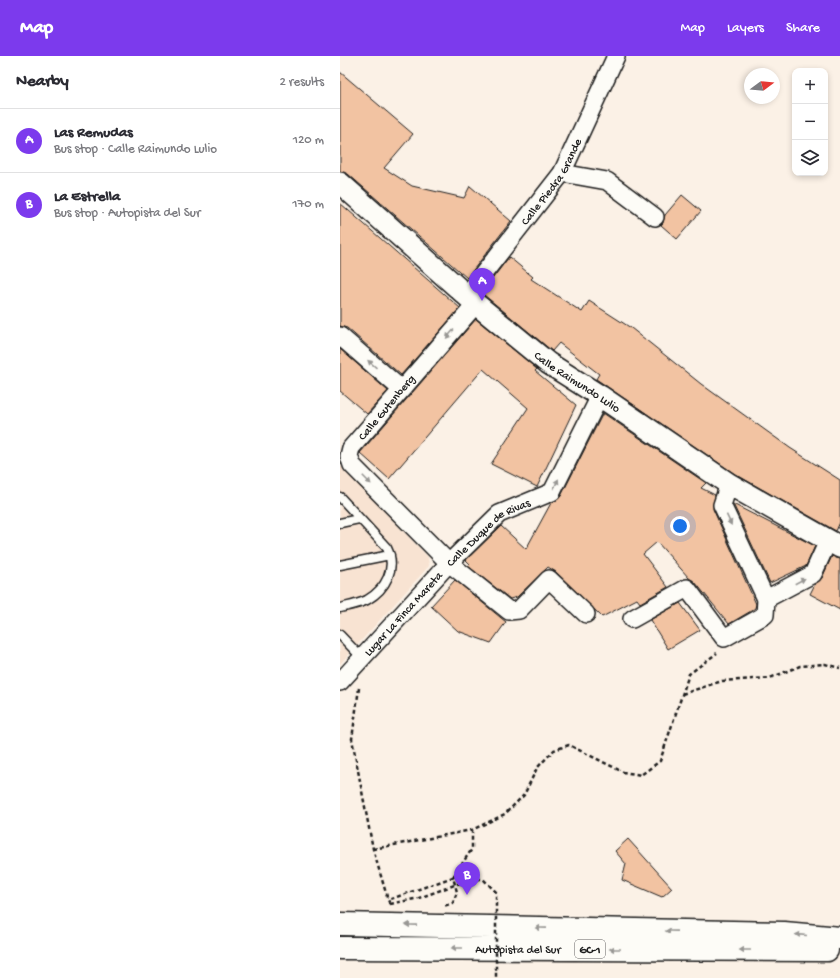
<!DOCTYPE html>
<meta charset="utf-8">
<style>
:root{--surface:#fff;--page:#f2f2f3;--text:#2b2b33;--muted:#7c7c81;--line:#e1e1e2;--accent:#7c3aed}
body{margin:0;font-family:"Gochi Hand",sans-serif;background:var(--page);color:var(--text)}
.controls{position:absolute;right:12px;top:12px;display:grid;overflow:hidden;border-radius:8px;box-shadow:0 2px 6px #0003}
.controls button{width:36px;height:36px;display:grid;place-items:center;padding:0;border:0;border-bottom:1px solid var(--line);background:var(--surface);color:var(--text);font:20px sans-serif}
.compass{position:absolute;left:404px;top:12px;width:36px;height:36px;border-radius:50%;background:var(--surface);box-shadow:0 2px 6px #0003;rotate:74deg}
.you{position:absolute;left:340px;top:470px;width:14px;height:14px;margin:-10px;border:3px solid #fff;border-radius:50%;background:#1a73e8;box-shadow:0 0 0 6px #1a73e833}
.badge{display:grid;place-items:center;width:26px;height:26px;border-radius:50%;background:var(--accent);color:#fff;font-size:13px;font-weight:700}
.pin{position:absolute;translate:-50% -33px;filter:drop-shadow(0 1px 2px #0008)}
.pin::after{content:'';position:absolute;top:21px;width:14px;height:12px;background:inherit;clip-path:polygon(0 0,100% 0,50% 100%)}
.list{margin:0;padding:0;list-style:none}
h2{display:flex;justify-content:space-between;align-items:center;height:52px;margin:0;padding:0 16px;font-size:17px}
h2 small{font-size:13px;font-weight:400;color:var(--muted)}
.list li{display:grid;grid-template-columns:26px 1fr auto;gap:12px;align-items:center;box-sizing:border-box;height:64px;padding:0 16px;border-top:1px solid var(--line)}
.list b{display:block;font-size:15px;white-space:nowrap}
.list p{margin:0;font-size:13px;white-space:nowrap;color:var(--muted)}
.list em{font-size:13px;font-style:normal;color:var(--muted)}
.icon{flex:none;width:22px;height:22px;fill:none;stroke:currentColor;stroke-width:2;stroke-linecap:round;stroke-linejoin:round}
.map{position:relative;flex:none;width:500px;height:922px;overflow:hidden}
header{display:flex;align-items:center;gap:24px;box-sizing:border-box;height:56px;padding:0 20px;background:var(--accent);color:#fff}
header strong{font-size:19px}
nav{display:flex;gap:22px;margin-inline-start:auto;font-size:14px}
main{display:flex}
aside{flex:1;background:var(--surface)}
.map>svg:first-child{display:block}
.built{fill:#f8e3d2}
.building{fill:#f2c3a2;stroke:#1c1c1c}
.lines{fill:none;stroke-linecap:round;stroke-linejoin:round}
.service-casing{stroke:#1c1c1c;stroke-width:11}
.minor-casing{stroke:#1c1c1c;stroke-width:20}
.tertiary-casing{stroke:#1c1c1c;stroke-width:24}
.motorway-casing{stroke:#1c1c1c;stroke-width:25}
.path{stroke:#1c1c1c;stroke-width:2.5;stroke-dasharray:4 3;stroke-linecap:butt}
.service{stroke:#fdfcf7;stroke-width:8}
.minor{stroke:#fdfcf7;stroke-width:17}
.tertiary{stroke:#fdfcf7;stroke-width:21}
.motorway{stroke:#fdfcf7;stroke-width:22}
.path-bridge{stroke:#1c1c1c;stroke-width:2.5;stroke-dasharray:4 3;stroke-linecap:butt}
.oneway{fill:#989794}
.labels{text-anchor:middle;stroke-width:3;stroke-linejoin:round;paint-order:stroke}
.shield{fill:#fdfcf7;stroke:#605f5e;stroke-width:1}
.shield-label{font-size:11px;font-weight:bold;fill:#1c1c1c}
.street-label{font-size:12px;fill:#1c1c1c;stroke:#fdfcf7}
</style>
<header>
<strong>Map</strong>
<nav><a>Map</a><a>Layers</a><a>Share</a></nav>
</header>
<main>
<aside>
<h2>Nearby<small>2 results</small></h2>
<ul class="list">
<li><span class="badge">A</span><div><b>Las Remudas</b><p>Bus stop · Calle Raimundo Lulio</p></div><em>120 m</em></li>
<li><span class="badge">B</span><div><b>La Estrella</b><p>Bus stop · Autopista del Sur</p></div><em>170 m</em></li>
</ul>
</aside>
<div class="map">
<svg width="500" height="922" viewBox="0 0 500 922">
<rect width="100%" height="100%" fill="#fbf1e6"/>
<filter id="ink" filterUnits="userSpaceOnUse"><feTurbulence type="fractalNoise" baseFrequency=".025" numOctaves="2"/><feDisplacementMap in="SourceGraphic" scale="8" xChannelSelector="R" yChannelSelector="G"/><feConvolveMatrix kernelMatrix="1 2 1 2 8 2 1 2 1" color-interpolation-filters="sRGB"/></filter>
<g filter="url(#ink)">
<!-- built -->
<path class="built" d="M0,409L88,501L89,510L0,608Z"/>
<!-- building -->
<path class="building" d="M0,16L73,78L44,112L72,130L124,142L130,130L171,165L127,222L8,118L0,115Z
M342,139L361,155L337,183L321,169L323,167L325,159Z
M0,147L120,252L61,319L7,272L0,270Z
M169,201L193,221L191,223L242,256L249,245L291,272L361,328L450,392L500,424V466L496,475L395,418L256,323L259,318L219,287L212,295L144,239L142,237L143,235Z
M136,263L197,313L195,315L236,349L197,431L151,408L188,352L143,313L49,423L20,397Z
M0,293L48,335L27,358L0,335Z
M263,357L366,427L361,432L375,439L373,453L416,548L415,552L411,555L389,568L355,526L349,522L317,486L303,498L328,531L300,547L297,543L262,561L216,516L208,511L177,541L170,543L128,510L130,508L126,504L161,470L186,493L211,447L221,440Z
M393,448L475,490L466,510L430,527Z
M492,500L500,503V554L470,538L475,528L482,522Z
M115,524L166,566L151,587L118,575L91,550Z
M340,547L360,574L328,593L310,564Z
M288,783L332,832L322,841L282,824L286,808L275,795Z"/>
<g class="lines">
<!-- service casing -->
<g class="service-casing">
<path id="service" d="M0,441L47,492C57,512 46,533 27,544C19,548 8,550 0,552
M0,467L19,463
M0,509L50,499
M0,579L22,602"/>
</g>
<!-- minor casing -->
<g class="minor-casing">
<g id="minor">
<path d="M222,117L267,125L315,161"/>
<path id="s1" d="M126,240L222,117L276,0"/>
<path d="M136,248L11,392L9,400L12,409L109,507L169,555L179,554L209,523L246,558"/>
<path d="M0,280L61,333"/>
<path d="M426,543L473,518L488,485"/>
<path d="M292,563L347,532L384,582L425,559L426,543L382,449L389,428"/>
<path id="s2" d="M0,626L109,507L159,458L212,436L260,340"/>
</g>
</g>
<!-- tertiary casing -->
<g class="tertiary-casing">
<g id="tertiary">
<path id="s3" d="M0,127L136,248L208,307L260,340L389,428L500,491"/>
</g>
</g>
<!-- motorway casing -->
<g class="motorway-casing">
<g id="motorway">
<path d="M0,868L444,877L500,882"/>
<path id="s4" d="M0,892L487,894"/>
</g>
</g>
<!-- path -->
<path class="path" d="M19,632L12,683L33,793L48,844
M342,638L382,625L430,622L460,610L485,608L500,612
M33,793L132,774L165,758L184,739L197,712L214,694L229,689L283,716L301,719L320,705L349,618L377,597
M113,821L132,793V774
M50,848L48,844L113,821L117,836L113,847L104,850"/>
<!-- service -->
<use href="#service" class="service"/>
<!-- minor -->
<use href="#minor" class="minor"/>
<!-- tertiary -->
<use href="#tertiary" class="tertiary"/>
<!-- motorway -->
<use href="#motorway" class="motorway"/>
<!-- path-bridge -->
<path class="path-bridge" d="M50,848L79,842L131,823H143L156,836V922"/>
</g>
<!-- one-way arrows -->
<defs><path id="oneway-solid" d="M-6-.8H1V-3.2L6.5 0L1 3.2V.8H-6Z"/></defs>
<g class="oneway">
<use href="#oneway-solid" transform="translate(110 278) rotate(131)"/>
<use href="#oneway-solid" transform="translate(32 308) rotate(-139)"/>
<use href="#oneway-solid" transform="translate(27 424) rotate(45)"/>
<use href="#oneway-solid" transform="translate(216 428) rotate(-64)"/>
<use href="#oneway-solid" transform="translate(389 464) rotate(65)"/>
<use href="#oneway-solid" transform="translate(460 525) rotate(-28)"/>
<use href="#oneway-solid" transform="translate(71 869) rotate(-179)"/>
<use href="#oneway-solid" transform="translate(201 872) rotate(-179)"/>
<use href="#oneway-solid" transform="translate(331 875) rotate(-179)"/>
<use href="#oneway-solid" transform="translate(461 879) rotate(-175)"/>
<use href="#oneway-solid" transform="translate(117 892) rotate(-180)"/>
<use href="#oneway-solid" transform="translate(275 893) rotate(-180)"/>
<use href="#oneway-solid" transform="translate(405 894) rotate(-180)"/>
</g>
</g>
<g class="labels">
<!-- shield labels -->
<rect class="shield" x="235" y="884" width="30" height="18" rx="3"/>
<g class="shield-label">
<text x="250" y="897">GC-1</text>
</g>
<!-- street labels -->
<g class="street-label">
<text dy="4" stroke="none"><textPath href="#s1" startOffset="143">Calle Piedra Grande</textPath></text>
<text dy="4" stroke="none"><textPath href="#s3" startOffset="310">Calle Raimundo Lulio</textPath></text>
<text transform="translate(46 351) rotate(-50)" y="4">Calle Gutenberg</text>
<text dy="4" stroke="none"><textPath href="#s2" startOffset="212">Calle Duque de Rivas</textPath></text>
<text dy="4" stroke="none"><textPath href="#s2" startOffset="93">Lugar La Finca Mareta</textPath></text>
<text dy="4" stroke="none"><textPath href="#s4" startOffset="178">Autopista del Sur</textPath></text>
</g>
</g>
</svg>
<div class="controls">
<button>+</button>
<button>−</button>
<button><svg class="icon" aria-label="layers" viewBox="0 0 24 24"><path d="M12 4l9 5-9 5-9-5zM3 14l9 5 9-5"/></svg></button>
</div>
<svg class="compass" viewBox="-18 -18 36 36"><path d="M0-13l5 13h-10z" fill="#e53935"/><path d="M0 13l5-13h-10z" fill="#7c7c81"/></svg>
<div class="you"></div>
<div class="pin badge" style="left:142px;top:245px">A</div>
<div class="pin badge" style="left:127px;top:839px">B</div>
</div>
</main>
